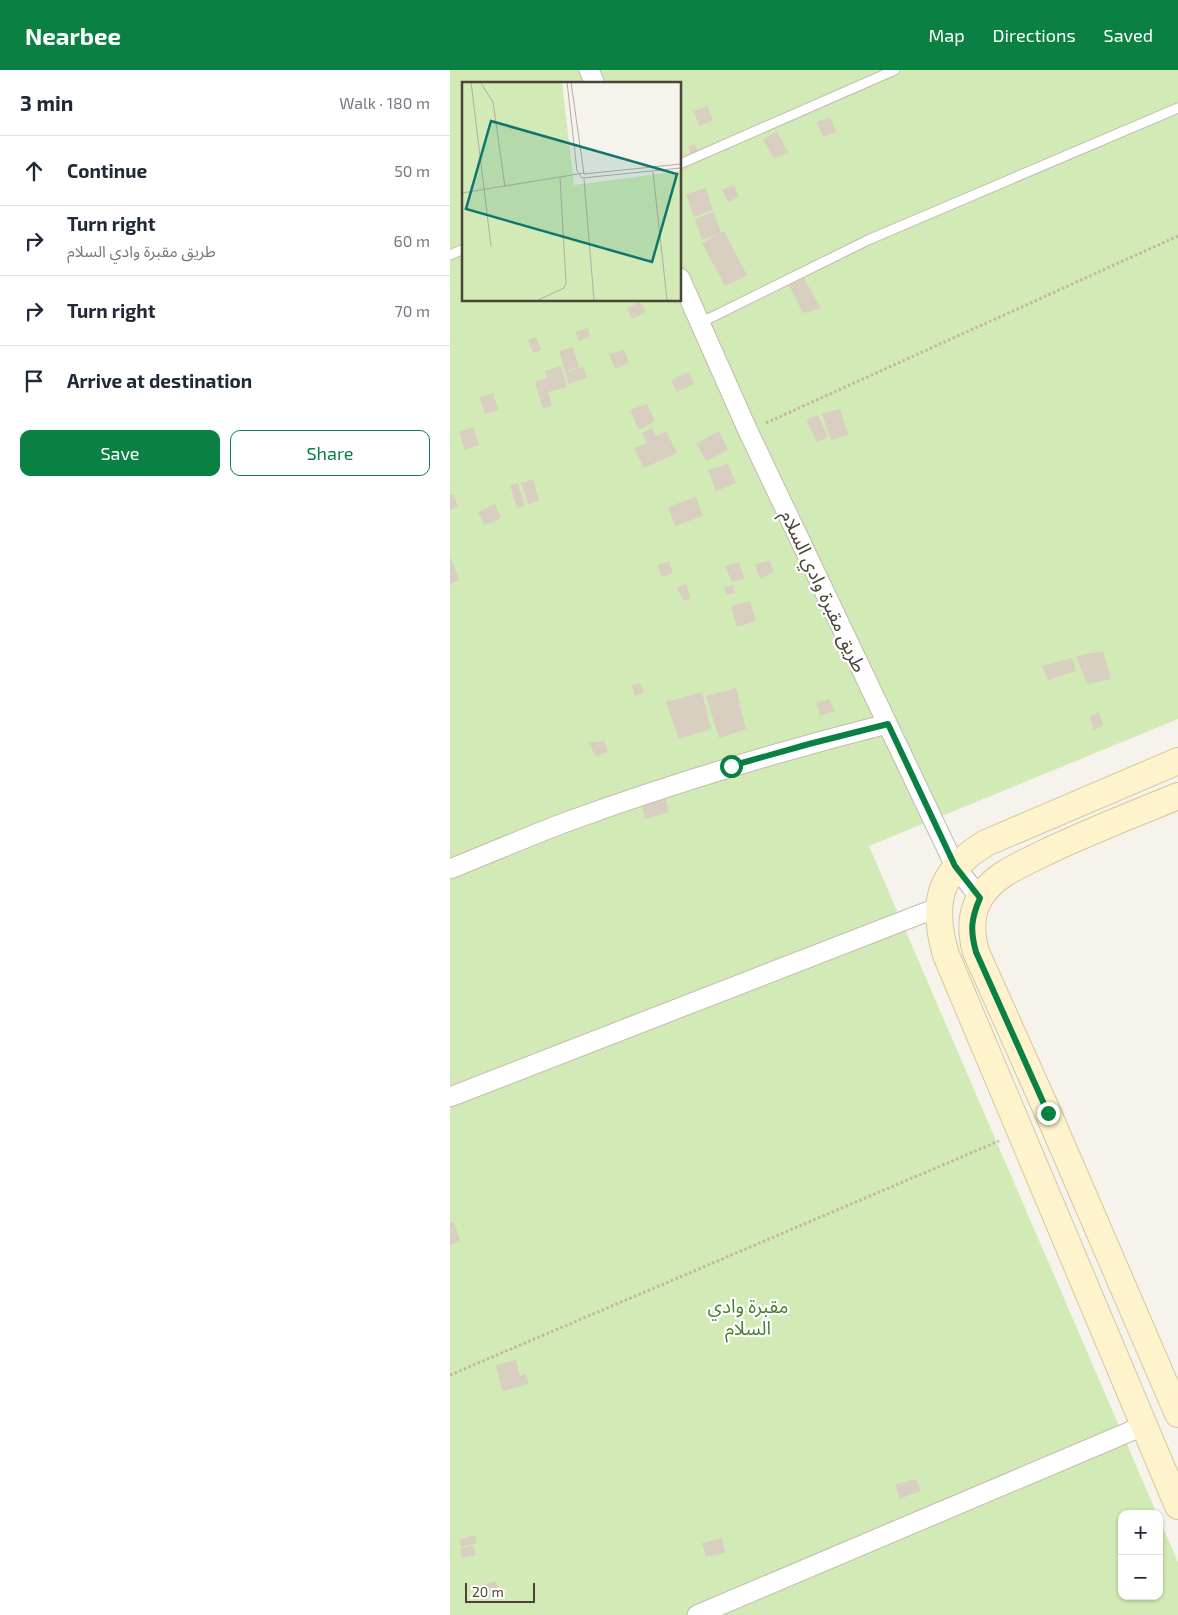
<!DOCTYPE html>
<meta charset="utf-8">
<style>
:root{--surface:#fff;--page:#f2f2f3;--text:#1f2937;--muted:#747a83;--line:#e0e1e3;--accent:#0b8043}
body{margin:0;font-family:"Exo 2","Noto Sans Arabic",sans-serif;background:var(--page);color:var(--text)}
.controls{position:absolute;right:15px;bottom:15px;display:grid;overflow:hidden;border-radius:10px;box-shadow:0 1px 4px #0004}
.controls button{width:45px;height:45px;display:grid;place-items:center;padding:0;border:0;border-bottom:1px solid var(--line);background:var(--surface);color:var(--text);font:25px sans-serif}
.scale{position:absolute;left:15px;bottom:12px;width:70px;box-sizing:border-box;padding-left:5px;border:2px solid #4b4439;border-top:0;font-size:14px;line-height:18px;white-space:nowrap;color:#4b4439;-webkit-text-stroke:4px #fff;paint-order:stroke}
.stop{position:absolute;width:15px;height:15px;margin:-11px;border:4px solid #0b8043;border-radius:50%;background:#fff}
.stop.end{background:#0b8043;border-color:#fff;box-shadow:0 1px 5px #0008}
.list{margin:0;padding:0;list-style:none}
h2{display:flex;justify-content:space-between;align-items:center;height:65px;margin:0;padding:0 20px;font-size:21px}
h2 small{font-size:16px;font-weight:400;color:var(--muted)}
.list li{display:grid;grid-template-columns:32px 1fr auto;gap:15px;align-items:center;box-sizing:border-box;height:70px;padding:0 20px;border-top:1px solid var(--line)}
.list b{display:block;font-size:19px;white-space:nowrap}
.list p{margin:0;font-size:16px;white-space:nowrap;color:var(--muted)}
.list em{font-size:16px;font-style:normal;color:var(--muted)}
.actions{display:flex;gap:10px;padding:15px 20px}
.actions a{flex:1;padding:11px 0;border:1px solid var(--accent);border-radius:10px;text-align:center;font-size:18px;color:var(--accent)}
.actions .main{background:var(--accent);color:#fff}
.icon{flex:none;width:28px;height:28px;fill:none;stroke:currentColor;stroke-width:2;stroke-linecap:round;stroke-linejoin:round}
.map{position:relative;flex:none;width:728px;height:1545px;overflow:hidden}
header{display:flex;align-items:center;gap:30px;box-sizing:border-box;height:70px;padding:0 25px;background:var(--accent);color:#fff}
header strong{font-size:24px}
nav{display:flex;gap:28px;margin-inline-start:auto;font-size:18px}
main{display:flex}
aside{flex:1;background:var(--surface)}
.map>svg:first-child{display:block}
.green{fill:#d2eab5;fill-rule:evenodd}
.building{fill:#d8cfc1}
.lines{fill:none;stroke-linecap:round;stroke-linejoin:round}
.lane-casing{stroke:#c2bbae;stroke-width:11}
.street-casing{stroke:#c2bbae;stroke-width:21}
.secondary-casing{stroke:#d6c79b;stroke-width:28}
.path{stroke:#c4b79f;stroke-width:3;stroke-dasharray:2.5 2.5;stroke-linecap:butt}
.lane{stroke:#fff;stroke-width:9}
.street{stroke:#fff;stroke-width:19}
.secondary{stroke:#fff3cd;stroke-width:26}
.route{stroke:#0b8043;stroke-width:6}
.labels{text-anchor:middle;stroke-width:4.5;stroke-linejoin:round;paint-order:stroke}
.street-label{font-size:19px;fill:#4b4439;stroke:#fff}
.park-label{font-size:19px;fill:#4a7f2a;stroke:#fff}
.inset-road{fill:none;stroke:#b2ada4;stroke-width:1}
.view{fill:#0f766e;fill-opacity:0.15;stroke:#0f766e;stroke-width:2.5}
.inset-edge{fill:none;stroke:#4b4439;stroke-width:2.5}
</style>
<header>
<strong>Nearbee</strong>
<nav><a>Map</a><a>Directions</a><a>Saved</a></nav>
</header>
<main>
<aside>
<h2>3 min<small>Walk · 180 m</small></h2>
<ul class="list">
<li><svg class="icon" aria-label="ahead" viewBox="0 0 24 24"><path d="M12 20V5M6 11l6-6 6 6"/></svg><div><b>Continue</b></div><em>50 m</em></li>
<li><svg class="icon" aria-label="right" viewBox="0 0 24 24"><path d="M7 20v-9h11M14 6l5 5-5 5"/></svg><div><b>Turn right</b><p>طريق مقبرة وادي السلام</p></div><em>60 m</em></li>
<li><svg class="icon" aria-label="right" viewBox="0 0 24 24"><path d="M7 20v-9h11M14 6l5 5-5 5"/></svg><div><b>Turn right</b></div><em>70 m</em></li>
<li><svg class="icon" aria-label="arrive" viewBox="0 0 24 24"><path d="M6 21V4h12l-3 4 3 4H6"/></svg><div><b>Arrive at destination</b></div></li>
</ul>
<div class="actions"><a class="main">Save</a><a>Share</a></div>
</aside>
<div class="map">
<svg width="728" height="1545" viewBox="0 0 728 1545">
<rect width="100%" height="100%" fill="#f6f3ec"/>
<!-- green -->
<path class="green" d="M0,0H728V649L419,776L707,1444H672V1526H709V1449L728,1492V1545H0ZM14,14H230V230H14Z"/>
<!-- building -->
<path class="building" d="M257,36L263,50L249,56L244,41Z
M380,47L386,62L373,67L367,52Z
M327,62L338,82L324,89L313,69Z
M245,74L250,85L243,88L238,77Z
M284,115L289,127L278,132L272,120Z
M256,118L263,140L244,147L236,124Z
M264,142L271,163L252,170L245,149Z
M274,161L297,205L275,216L252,173Z
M354,208L371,239L353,243L339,215Z
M190,232L196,242L182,249L177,238Z
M138,258L140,267L129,271L125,262Z
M86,267L91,280L83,283L78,270Z
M123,277L129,297L115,301L109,281Z
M174,280L179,292L165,299L159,284Z
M111,296L117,317L98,322L102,336L93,339L85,312L97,308L95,301Z
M133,297L137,308L119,314L115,302Z
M239,302L244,314L227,322L221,310Z
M43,323L48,340L35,344L30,327Z
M197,334L205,351L189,360L180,340Z
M390,339L398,365L381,370L372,344Z
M368,345L378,367L367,372L356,350Z
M23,357L29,375L15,380L9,362Z
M202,358L206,366L216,361L227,383L194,398L184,378L197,373L192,363Z
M269,361L278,380L256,391L246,373Z
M278,394L286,413L266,421L258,400Z
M83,409L89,431L78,434L71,413Z
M68,413L75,436L67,438L60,415Z
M4,424L8,437L0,440V426Z
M246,427L253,446L225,456L218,437Z
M45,434L51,448L35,455L28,442Z
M0,486L9,510L0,514Z
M219,491L223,503L212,507L207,495Z
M320,491L324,502L310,509L305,494Z
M289,492L294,509L282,512L275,496Z
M236,514L241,529L233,531L227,517Z
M283,515L285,523L277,525L274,517Z
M300,531L306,551L287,557L281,536Z
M653,581L661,609L637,614L626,586Z
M622,588L626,601L598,610L592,596Z
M190,613L194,622L185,626L182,615Z
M286,618L296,659L269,668L256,626Z
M252,622L261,659L229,669L216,632Z
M379,629L385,641L370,646L367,633Z
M649,642L653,655L644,660L640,647Z
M154,671L158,682L146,687L139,673Z
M215,726L219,742L195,749L191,731Z
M4,1152L10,1171L0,1175V1153Z
M66,1290L70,1306L76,1304L79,1314L52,1321L46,1295Z
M466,1409L471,1421L449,1429L446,1414Z
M25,1465L27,1473L11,1477L9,1470Z
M272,1468L275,1483L256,1487L252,1473Z
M23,1475L26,1485L12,1488L10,1479Z
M45,1511L50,1523L35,1528L31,1516Z"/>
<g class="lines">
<!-- lane casing -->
<g class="lane-casing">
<path id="lane" d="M230,94L445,0
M0,185L14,179
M250,253L418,170L728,38"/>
</g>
<!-- street casing -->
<g class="street-casing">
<path id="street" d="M139,0L145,14
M230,208L298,361L505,796L530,828
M0,799C40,783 79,766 119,751C224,713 330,681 437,654
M0,1027L489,837
M247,1545L693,1356"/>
</g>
<!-- secondary casing -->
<g class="secondary-casing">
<path id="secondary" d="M728,691L536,773C488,802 481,833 496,885L728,1436
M728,726C682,745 635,763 590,785C568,796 545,805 531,826C520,843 521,864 526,882L598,1043L728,1344"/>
</g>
<!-- path -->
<path class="path" d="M316,353L728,166
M0,1305L549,1071"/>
<!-- lane -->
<use href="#lane" class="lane"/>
<!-- street -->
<use href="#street" class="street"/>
<!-- secondary -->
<use href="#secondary" class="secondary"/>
</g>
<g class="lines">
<!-- route -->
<path class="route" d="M281,696L359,674L438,654L505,796L530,828C521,849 520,860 526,882L598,1043"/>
</g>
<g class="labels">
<!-- street labels -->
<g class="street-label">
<text transform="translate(374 521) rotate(65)" y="7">طريق مقبرة وادي السلام</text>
</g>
<!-- park labels -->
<g class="park-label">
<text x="298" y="1243">مقبرة وادي<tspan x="298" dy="22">السلام</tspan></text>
</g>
</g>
<!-- overview -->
<g transform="translate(12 12)">
<rect width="219" height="219" fill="#f6f3ec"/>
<path d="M0,0H100L112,103L219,89V218H0Z" fill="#d2eab5"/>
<path class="inset-road" d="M9,0L29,164M18,0L31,20L43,105M105,0L115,89L120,96L219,86M109,0L122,92L219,82M191,90L205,218M122,97L132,218M0,111L122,91M76,218L102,206L104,201L98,96"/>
<path class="view" d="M29,39L215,92L190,180L4,127Z"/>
<rect width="219" height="219" class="inset-edge"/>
</g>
</svg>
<div class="controls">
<button>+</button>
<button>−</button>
</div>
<div class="scale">20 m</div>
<div class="stop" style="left:281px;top:696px"></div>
<div class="stop end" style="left:598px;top:1043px"></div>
</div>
</main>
